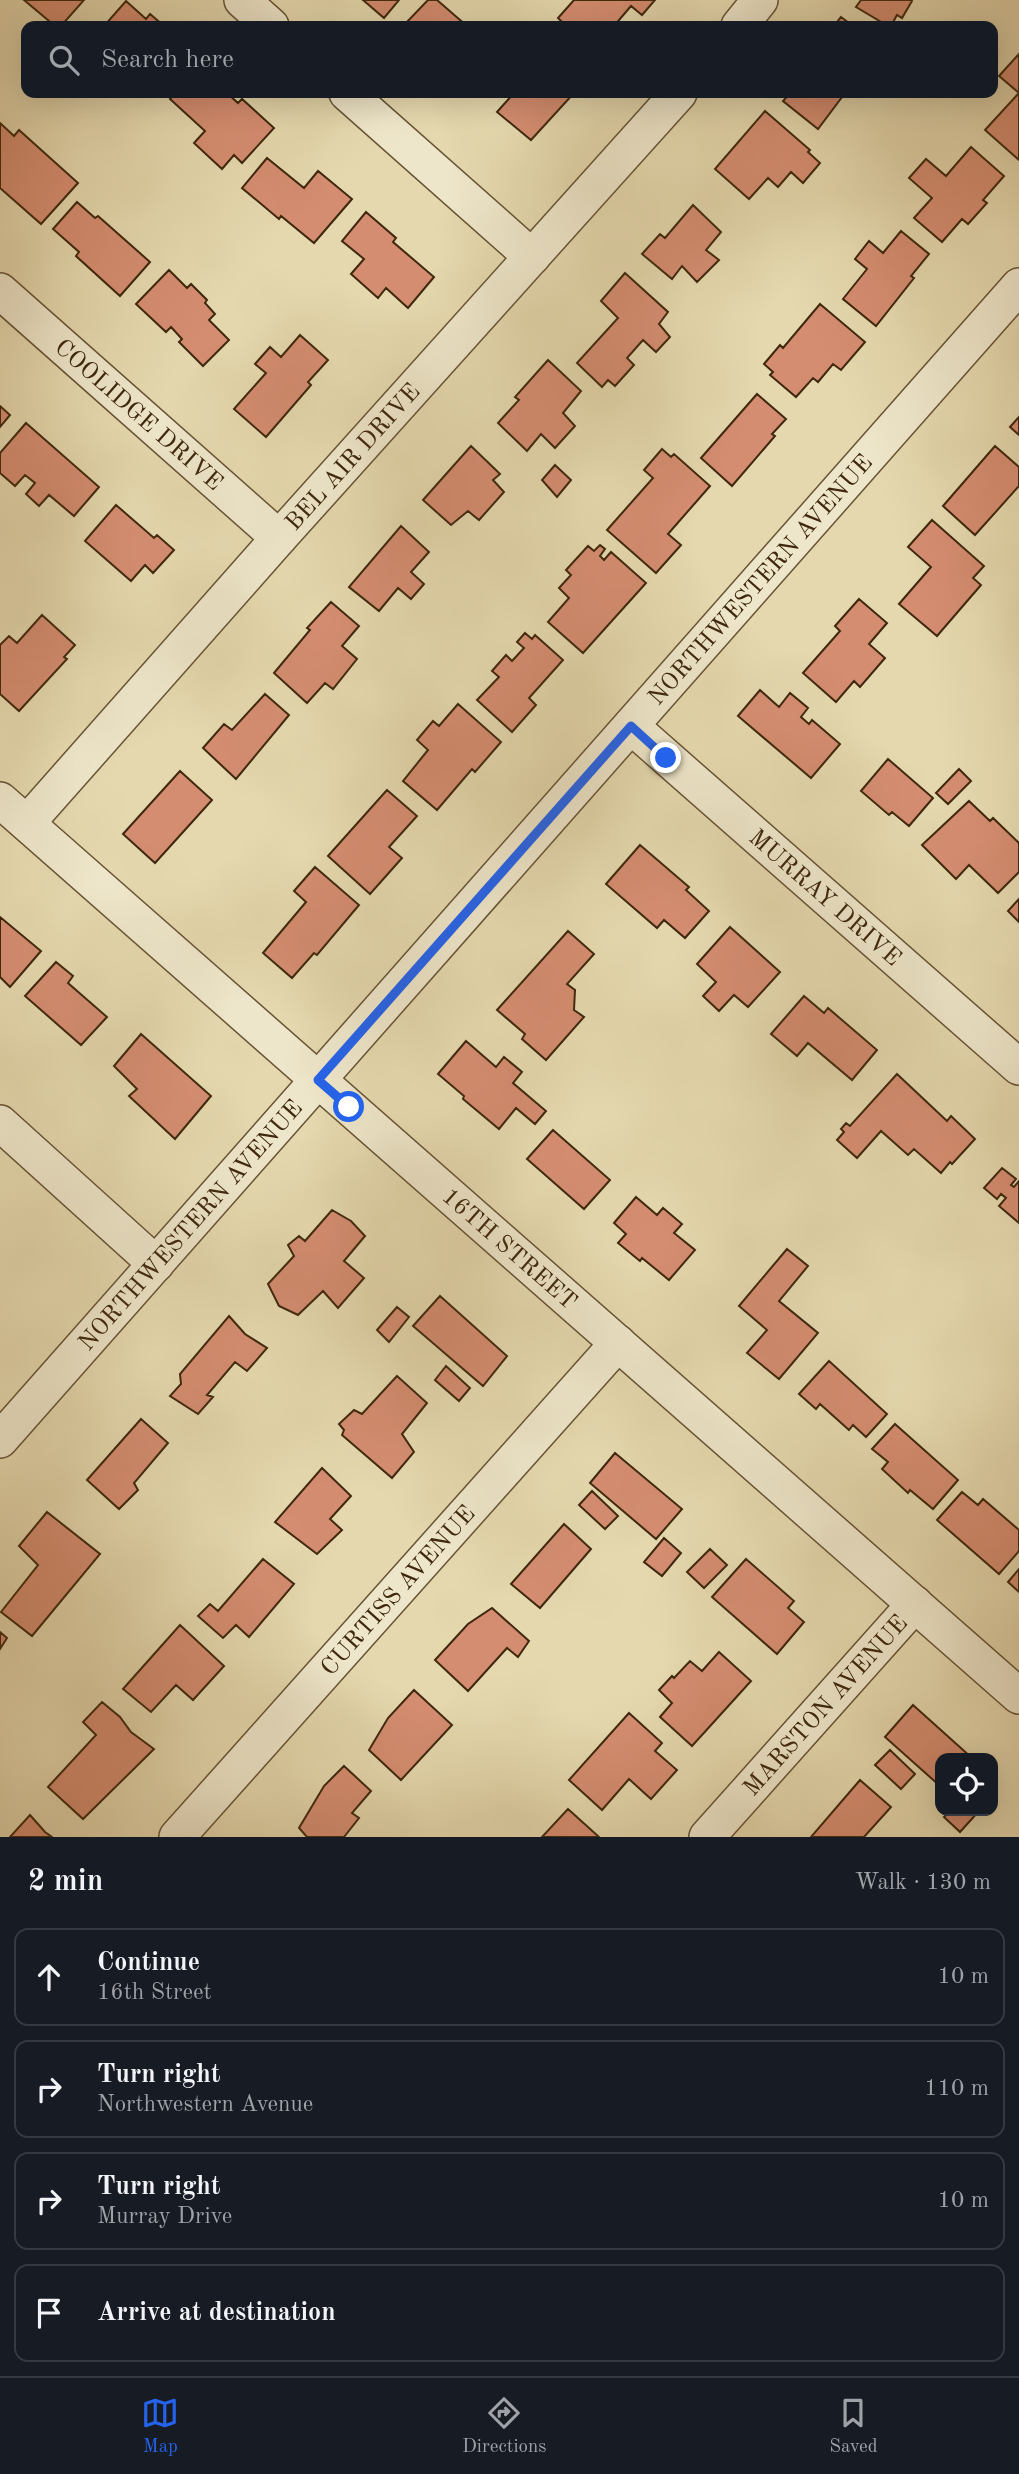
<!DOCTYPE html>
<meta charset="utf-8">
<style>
:root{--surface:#171b24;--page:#20242c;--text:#f1f3f6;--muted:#9ea1a6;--line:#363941;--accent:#2563eb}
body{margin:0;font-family:"Old Standard TT",serif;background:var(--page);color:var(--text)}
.controls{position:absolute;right:21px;bottom:21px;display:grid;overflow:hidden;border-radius:14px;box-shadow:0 7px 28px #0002}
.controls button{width:63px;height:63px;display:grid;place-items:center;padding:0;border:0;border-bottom:2px solid var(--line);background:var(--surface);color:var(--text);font:35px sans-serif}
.stop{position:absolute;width:21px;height:21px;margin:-16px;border:5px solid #2563eb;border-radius:50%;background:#fff}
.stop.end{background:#2563eb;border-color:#fff;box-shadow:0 2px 7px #0008}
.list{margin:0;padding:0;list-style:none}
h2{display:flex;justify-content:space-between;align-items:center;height:91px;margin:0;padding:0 28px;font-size:30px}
h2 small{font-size:23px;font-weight:400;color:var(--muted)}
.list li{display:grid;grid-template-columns:46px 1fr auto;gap:21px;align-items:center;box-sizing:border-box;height:98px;margin:0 14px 14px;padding:0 14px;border:2px solid var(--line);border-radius:14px}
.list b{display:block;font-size:26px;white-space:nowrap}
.list p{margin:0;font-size:23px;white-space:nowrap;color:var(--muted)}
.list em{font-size:23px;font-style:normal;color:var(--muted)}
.icon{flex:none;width:38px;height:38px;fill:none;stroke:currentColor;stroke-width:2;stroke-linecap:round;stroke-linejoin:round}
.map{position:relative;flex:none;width:1019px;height:1837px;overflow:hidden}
.search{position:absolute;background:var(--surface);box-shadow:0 7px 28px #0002;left:21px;right:21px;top:21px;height:77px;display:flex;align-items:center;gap:18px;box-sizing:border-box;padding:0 24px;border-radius:14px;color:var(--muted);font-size:26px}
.sheet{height:539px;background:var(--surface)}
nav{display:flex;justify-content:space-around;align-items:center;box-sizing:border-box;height:98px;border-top:2px solid var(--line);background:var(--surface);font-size:19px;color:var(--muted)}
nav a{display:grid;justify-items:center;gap:4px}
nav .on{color:var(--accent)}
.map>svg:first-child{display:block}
.building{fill:#d58d71;stroke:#3f280d;stroke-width:2}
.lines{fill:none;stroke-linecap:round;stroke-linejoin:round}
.minor-casing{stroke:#685435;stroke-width:38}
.minor{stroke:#eee6ca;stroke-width:35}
.route{stroke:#2563eb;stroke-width:9}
.labels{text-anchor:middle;stroke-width:5;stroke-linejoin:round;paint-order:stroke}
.street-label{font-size:24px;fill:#3f280d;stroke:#eee6ca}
</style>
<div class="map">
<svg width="1019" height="1837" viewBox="0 0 1019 1837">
<rect width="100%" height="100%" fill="#e5d8ae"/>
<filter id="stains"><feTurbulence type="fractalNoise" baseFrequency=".00286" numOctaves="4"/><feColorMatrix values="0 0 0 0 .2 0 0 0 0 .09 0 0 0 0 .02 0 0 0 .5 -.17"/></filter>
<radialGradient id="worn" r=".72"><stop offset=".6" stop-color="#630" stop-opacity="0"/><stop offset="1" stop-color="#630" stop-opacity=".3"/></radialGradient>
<!-- building -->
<path class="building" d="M24,0H84L61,26H55Z
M363,0H399L384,18Z
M428,0H437L467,26H403Z
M574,0H655L642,15L631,6L614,26H566L558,18Z
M861,0H911L912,1L902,18L897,15L891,26H888L856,7Z
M126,1L146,19L150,14L164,26H104Z
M841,17L853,26H834Z
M1019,54V93L999,76Z
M176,93H227L238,103L242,99L274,128L242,163L234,155L222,169L194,143L205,131L170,99Z
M514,93H574L531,140L497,112Z
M790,93H845L818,129L783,101Z
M1019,93V160L985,130Z
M765,111L810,150L808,152L820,163L803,183L791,172L778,187L768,178L749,199L715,169Z
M0,123L14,136L19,130L78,183L41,224L0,188Z
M971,147L1004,176L983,200L987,203L968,224L962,219L942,242L914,218L932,198L909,178L926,159L946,176Z
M267,158L304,188L318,171L352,199L314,243L281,216L279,219L242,188Z
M77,202L95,218L98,216L150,262L120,296L76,256L79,252L53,229Z
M693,205L721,232L706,250L719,260L697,282L682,266L672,279L642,254L660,234L665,238Z
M366,212L396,238L393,242L434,277L408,308L386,288L378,298L351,274L364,259L342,241Z
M901,231L929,254L911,276L914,278L876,326L843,299L867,269L855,259L869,241L883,253Z
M169,270L187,288L191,284L207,300L205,303L215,314L209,320L229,340L203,366L179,342L182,339L171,327L166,332L136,304Z
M625,273L668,312L659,324L670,337L656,352L643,340L627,358L634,365L615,386L608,380L602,387L577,363L618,318L601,301Z
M820,304L865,342L841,370L833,364L818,382L813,378L796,397L770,375L773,372L764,364L780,345L783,348Z
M300,335L328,360L308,382L311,385L266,437L234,409L266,373L255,364L270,347L281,357Z
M548,360L581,391L563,413L575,426L555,448L541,434L527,451L498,423L519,400L515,397Z
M757,394L786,419L772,434L775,436L732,486L701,458Z
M0,406L10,415L0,427Z
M1019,417V435L1010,427Z
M26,423L99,487L74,516L49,495L39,506L26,494L35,483L25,475L15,486L0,473V453Z
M471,446L500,474L493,480L504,492L479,520L468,511L451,525L423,500Z
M995,446L1019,467V486L975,535L943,506Z
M662,449L671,457L674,454L710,486L668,534L681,545L656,573L607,530L653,478L644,470Z
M555,465L571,480L557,497L542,480Z
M116,505L154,538L157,535L174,550L153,573L145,565L131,581L85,541Z
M932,520L984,566L973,578L981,585L937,636L899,604L931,567L908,547Z
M401,526L429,552L411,572L424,584L411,599L398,588L379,611L349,587Z
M600,545L605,549L600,556L604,560L611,552L646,583L583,653L548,622L569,598L559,588L571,575L566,570L588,546L594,551Z
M859,599L887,623L869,644L885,658L860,687L854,681L836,702L803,673L840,631L835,626Z
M331,602L359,626L342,646L357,659L333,689L325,683L307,703L274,673L310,630L307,628Z
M42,615L75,645L64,657L67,659L19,711L0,694V645L9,636L17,643Z
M525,633L532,639L535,635L563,660L529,698L536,705L512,732L477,700L499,677L492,671L506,655L512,661L524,648L517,642Z
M760,690L779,707L790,693L808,708L801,717L809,724L812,720L840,744L811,778L738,716Z
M265,694L289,715L236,779L203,748L224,724L232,730Z
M458,704L501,742L475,772L472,769L437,810L403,781L428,750L417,740L433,721L439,726Z
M888,759L933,798L909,826L892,812L889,815L861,791Z
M959,769L971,781L948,804L936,793Z
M180,771L212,800L155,863L123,834Z
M387,790L417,816L389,847L402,858L370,894L328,856Z
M969,801L990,821L993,818L1019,843V872L998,893L969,865L956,879L922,845Z
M640,845L689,887L686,890L709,911L685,938L664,920L657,928L606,884Z
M315,867L359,905L317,955L314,953L292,978L263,953L306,902L294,891Z
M1019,899V922L1008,911Z
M0,917L41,951L10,987L0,977Z
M730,927L780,972L748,1007L734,995L719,1011L703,996L716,982L697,964Z
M568,931L594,954L567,984L575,990L574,1010L584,1017L546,1060L522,1039L525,1034L497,1010Z
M56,962L73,976L68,983L107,1017L81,1045L25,996Z
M804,996L824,1013L828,1008L877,1050L852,1080L808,1043L797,1056L771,1034Z
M141,1034L211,1096L175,1139L129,1096L137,1089L114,1066Z
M466,1041L496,1067L504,1057L522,1072L513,1083L546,1111L535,1124L516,1108L499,1129L463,1099L464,1096L438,1074Z
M897,1074L947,1121L951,1116L975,1139L952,1164L950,1162L941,1173L914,1149L908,1155L881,1131L857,1158L837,1140L844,1132L841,1129L846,1123L850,1126Z
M553,1130L610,1180L584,1209L527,1159Z
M1002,1168L1016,1179L1011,1185L1014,1187L1019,1181V1223L999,1206L1006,1198L1001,1194L997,1199L984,1188Z
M636,1197L657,1215L663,1208L682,1224L674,1233L695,1250L669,1280L642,1258L640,1261L618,1243L626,1234L614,1223Z
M332,1210L351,1221L365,1236L344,1261L364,1278L338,1308L323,1291L298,1315L279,1306L268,1284L294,1256L288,1245L299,1236L305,1241Z
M787,1249L808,1266L779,1301L818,1333L779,1379L747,1353L767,1330L739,1306Z
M440,1296L507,1356L483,1386L413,1326Z
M397,1307L409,1317L389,1342L377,1330Z
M229,1316L245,1334L267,1348L247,1371L235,1362L207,1395L213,1397L198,1414L170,1396L181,1384L180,1374Z
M829,1361L887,1414L866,1437L853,1425L849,1430L820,1404L816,1409L799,1394Z
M446,1366L470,1388L459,1401L435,1380Z
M397,1376L427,1403L402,1434L414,1452L392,1478L342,1435L344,1430L339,1424L354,1410L362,1414Z
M141,1419L168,1443L134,1483L138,1490L119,1509L87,1480Z
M895,1424L958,1480L933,1509L910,1490L908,1493L882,1469L888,1462L872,1449Z
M615,1453L682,1509L656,1539L590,1483Z
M322,1468L351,1496L330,1519L342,1530L317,1554L275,1522Z
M592,1491L618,1516L605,1529L579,1505Z
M962,1492L978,1505L983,1499L1019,1530V1551L999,1574L937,1520Z
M47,1512L100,1554L32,1636L1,1612L38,1565L19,1546Z
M564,1524L591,1549L540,1608L511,1584Z
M664,1538L681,1553L662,1576L644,1562Z
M710,1549L727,1565L704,1588L687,1572Z
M263,1559L294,1584L249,1637L236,1625L223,1638L198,1616L210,1604L218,1611Z
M746,1559L794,1601L788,1608L804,1622L777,1654L712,1597Z
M1019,1569V1592L1008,1582Z
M492,1608L529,1641L518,1657L507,1648L468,1691L435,1660L468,1624Z
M180,1625L224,1666L193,1700L176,1685L151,1712L123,1689Z
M0,1632L7,1638L0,1649Z
M719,1652L751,1681L692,1746L660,1717L672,1703L659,1690L672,1676L674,1678L690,1661L702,1671Z
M414,1690L452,1725L401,1780L369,1750L388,1718Z
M102,1702L120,1717L131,1732L154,1749L83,1819L48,1787L96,1735L83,1722Z
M913,1705L972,1758H940V1786L885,1737Z
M629,1713L662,1743L655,1751L677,1770L651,1799L629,1779L602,1810L569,1780Z
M890,1750L915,1774L901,1789L875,1765Z
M344,1766L371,1791L352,1813L359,1818L344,1837H307L299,1828L324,1786Z
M860,1780L891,1807L864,1837H811Z
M568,1809L599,1837H542Z
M950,1811H979L960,1832L944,1817Z
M30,1815L45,1832L52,1837H10Z"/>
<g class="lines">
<!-- minor casing -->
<g class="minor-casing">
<g id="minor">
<path d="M242,0L271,26"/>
<path d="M739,26L760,0"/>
<path d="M347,93L532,257"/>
<path id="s1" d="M0,291L279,538"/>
<path id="s2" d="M631,726L1019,1067"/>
<path id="s3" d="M0,800L1019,1696"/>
<path id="s4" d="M27,823L279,538L679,93"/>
<path d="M0,1123L156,1264"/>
<path id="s5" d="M0,1440L1019,286"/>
<path id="s6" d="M177,1837L618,1343"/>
<path id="s7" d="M707,1837L915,1604"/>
</g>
</g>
<!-- minor -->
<use href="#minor" class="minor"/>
</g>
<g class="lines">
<!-- route -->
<path class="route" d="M349,1107L318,1080L631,726L666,758"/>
</g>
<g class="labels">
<!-- street labels -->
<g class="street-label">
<text dy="8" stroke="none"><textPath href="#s1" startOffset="186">COOLIDGE DRIVE</textPath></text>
<text dy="8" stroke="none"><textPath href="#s4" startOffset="490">BEL AIR DRIVE</textPath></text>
<text dy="8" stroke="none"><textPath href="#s5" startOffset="1148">NORTHWESTERN AVENUE</textPath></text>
<text dy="8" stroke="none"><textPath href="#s2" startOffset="259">MURRAY DRIVE</textPath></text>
<text dy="8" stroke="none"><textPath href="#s5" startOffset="287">NORTHWESTERN AVENUE</textPath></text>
<text dy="8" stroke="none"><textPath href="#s3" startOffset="679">16TH STREET</textPath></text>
<text dy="8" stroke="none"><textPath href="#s6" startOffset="331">CURTISS AVENUE</textPath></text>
<text dy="8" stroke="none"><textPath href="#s7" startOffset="177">MARSTON AVENUE</textPath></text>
</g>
</g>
<rect width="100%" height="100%" filter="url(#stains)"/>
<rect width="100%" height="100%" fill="url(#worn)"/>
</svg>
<div class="controls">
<button><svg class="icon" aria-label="locate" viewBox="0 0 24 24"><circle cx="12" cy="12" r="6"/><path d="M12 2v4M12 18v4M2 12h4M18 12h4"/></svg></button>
</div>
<div class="stop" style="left:349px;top:1107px"></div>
<div class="stop end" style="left:666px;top:758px"></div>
<div class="search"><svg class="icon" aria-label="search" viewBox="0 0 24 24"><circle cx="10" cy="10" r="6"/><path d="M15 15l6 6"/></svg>Search here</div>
</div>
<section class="sheet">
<h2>2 min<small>Walk · 130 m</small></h2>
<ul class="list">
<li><svg class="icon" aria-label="ahead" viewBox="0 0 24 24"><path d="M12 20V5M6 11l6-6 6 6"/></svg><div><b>Continue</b><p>16th Street</p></div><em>10 m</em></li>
<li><svg class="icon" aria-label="right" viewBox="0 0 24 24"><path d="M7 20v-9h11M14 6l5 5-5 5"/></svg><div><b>Turn right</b><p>Northwestern Avenue</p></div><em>110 m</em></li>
<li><svg class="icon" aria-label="right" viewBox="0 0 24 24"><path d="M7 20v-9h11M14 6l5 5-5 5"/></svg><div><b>Turn right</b><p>Murray Drive</p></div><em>10 m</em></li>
<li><svg class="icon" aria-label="arrive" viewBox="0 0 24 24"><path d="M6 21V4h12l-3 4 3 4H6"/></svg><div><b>Arrive at destination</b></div></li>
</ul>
</section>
<nav>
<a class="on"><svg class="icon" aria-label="map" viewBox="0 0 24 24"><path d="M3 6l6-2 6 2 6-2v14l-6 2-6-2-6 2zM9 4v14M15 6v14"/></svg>Map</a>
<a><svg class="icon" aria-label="directions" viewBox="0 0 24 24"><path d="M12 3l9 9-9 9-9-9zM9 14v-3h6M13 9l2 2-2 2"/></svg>Directions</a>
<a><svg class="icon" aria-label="saved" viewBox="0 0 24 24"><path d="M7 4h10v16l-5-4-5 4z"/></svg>Saved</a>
</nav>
